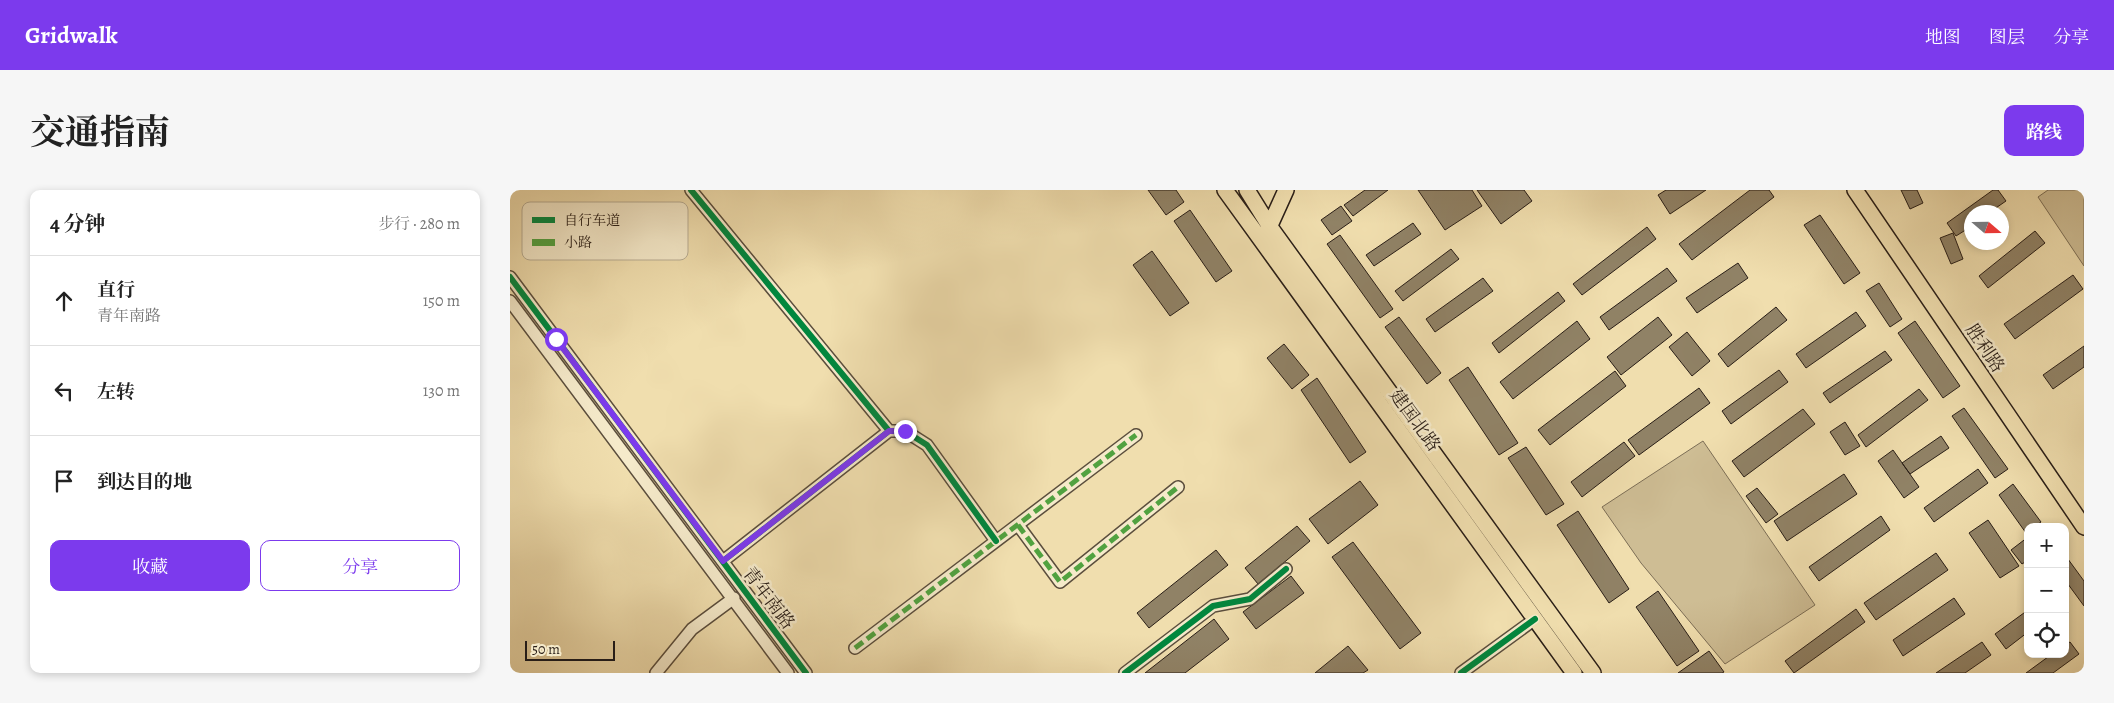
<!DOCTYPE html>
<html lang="zh">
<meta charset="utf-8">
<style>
:root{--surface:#fff;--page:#f6f6f6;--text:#222;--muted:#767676;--line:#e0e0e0;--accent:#7c3aed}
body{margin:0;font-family:Alegreya,"Noto Serif SC",serif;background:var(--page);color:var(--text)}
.controls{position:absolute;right:15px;bottom:15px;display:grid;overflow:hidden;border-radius:10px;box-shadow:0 2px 8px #0003}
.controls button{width:45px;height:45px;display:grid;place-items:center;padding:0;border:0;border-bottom:1px solid var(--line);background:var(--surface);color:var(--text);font:25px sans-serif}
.compass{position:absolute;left:1454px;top:15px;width:45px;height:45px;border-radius:50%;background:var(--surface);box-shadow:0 2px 8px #0003;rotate:110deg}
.scale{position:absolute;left:15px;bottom:12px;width:90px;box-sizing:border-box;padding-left:5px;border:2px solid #291e17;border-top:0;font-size:14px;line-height:18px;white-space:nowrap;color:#291e17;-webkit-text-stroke:4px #f5eaca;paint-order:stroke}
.stop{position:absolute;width:15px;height:15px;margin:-11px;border:4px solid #7c3aed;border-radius:50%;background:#fff}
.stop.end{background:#7c3aed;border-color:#fff;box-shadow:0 1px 5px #0008}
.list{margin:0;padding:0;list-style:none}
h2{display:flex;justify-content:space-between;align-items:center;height:65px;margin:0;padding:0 20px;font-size:21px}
h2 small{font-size:16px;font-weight:400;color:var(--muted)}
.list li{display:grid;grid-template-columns:32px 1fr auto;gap:15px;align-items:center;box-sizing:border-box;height:90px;padding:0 20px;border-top:1px solid var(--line)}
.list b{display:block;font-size:19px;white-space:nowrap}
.list p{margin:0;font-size:16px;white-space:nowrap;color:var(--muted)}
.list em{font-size:16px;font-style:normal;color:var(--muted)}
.actions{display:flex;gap:10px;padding:15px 20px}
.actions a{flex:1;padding:11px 0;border:1px solid var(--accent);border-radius:10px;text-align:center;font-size:18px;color:var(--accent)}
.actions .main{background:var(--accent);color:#fff}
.icon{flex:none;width:28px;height:28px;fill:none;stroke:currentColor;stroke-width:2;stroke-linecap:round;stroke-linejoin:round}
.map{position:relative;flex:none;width:1574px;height:483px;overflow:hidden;border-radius:10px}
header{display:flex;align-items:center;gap:30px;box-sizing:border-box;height:70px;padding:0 25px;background:var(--accent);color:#fff}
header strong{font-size:24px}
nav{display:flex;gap:28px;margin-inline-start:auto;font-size:18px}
.intro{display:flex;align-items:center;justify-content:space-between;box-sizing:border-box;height:120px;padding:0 30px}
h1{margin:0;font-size:35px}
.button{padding:12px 22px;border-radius:10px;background:var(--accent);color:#fff;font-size:18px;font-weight:700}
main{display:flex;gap:30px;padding:0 30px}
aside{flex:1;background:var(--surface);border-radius:10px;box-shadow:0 2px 8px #0003}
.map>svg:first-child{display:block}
.green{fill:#cebd94;stroke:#7c6e56}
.building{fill:#908266;stroke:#291e17}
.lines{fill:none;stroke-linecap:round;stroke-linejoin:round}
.minor-casing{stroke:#5b4e3d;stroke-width:14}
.major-casing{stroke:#291e17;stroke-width:18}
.minor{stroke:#f5eaca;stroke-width:11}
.major{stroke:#f0deae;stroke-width:15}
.quiet{stroke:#51a240;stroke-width:5;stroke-dasharray:10 5;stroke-linecap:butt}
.cycleway-casing{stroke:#f5eaca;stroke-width:9}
.cycleway{stroke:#00873e;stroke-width:6}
.route{stroke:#7c3aed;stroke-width:6}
.labels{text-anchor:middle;stroke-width:5;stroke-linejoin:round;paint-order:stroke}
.street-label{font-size:18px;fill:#291e17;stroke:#f5eaca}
.key{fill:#f5eaca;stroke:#b8ad94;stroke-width:1}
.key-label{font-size:14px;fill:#291e17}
</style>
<header>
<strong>Gridwalk</strong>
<nav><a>地图</a><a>图层</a><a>分享</a></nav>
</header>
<div class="intro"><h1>交通指南</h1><a class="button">路线</a></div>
<main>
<aside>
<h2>4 分钟<small>步行 · 280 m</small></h2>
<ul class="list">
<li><svg class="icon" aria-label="ahead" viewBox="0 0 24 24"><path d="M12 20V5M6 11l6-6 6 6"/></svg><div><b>直行</b><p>青年南路</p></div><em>150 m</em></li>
<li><svg class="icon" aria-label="left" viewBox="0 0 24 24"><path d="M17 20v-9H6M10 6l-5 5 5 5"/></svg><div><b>左转</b></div><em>130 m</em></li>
<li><svg class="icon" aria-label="arrive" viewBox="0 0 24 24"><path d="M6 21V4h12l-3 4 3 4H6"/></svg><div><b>到达目的地</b></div></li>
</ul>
<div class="actions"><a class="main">收藏</a><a>分享</a></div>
</aside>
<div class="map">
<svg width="1574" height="483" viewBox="0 0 1574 483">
<rect width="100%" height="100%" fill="#f0deae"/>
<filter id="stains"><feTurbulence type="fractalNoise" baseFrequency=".004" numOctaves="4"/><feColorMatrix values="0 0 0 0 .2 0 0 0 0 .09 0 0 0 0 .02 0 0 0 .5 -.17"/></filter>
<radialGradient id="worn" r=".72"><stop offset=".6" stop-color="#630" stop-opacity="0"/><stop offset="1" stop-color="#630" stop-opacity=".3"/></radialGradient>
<!-- green -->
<path class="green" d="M1538,0H1574V76L1528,7Z
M1193,251L1305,415L1215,474L1131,373L1092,317Z"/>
<!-- building -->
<path class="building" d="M638,0H666L674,12L656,25Z
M855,0H878L843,26L834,15Z
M908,0H962L972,16L935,40Z
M967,0H1014L1022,11L991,34Z
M1156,0H1196L1160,24L1148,5Z
M1240,0H1259L1264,7L1182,70L1169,54Z
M1391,0H1407L1413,13L1400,19Z
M1483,0H1488L1496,11L1480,22H1462V36L1446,46L1437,33Z
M831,16L842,31L822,45L811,30Z
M680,20L722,81L706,92L664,31Z
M1310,25L1350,83L1334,94L1294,35Z
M903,33L911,44L864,76L856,65Z
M1137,37L1146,49L1072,105L1063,94Z
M1525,41L1535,53L1478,98L1469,86Z
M1443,43L1453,69L1441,74L1430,48Z
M830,45L883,119L870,128L817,54Z
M941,59L949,69L893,111L885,101Z
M642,61L679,113L660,126L623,75Z
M1228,73L1238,88L1187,123L1176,108Z
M1157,78L1167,91L1099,140L1090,127Z
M1563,85L1573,99L1505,149L1494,134Z
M973,88L983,101L925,142L916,129Z
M1369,93L1392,129L1380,137L1356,101Z
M1048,102L1055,111L989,163L982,153Z
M1266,117L1277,130L1218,177L1208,164Z
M1346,122L1356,136L1296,178L1286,164Z
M889,127L931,183L917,194L875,137Z
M1148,127L1162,145L1111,185L1097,167Z
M1067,131L1080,149L1003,209L990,192Z
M1405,131L1450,196L1433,208L1388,143Z
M1177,142L1200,171L1182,186L1159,157Z
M774,154L799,185L782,199L757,168Z
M1574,156V177L1543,199L1533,185Z
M1375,161L1382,170L1320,213L1313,203Z
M958,177L1008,253L989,265L939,190Z
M1269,180L1278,192L1221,234L1212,221Z
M1105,181L1116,196L1040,255L1028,240Z
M807,188L856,262L840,273L791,200Z
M1189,198L1200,213L1129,265L1118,250Z
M1409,199L1418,210L1356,257L1348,245Z
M1454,218L1498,279L1485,288L1442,226Z
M1293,219L1305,234L1234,287L1222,271Z
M1335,232L1350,256L1335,265L1320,242Z
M1431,246L1439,258L1400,284L1392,273Z
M1114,252L1125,266L1072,307L1061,292Z
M1016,257L1054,314L1036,325L998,268Z
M1383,260L1409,297L1394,308L1368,271Z
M1468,279L1478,293L1424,332L1414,318Z
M1334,284L1347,304L1277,351L1264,331Z
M850,291L868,315L818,354L799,329Z
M1503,294L1531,332L1524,337H1518L1516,343L1489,305Z
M1247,298L1268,324L1256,333L1236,306Z
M1068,321L1119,399L1099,413L1047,335Z
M1371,326L1380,340L1309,391L1299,377Z
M1478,330L1509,376L1490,388L1459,343Z
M787,336L800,351L748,394L735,378Z
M1518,347V370L1512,374L1501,360Z
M843,352L911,443L890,459L822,367Z
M706,360L718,375L639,438L627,423Z
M1426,363L1438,380L1366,430L1354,413Z
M1555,365L1574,391V416L1555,390Z
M781,386L794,403L746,439L733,422Z
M1148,401L1189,461L1167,476L1126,417Z
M1444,408L1455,424L1393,466L1383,450Z
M1346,419L1355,432L1284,483L1275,471Z
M1518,420V442L1496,459L1485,444Z
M704,429L719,449L675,483H635Z
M1472,452L1481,465L1455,483H1426Z
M1560,452L1569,464L1543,483H1516L1542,464H1555V455Z
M838,456L858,480L853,483H805Z
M1199,461L1214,482L1212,483H1168Z"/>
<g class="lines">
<!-- minor casing -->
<g class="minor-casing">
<path id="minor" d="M181,0L379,241
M0,87L296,483
M0,111L278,483
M508,335L550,392L668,297
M213,371L379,241H395L417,255L486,351
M345,458L626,245
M146,483L182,439L224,408
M615,483L703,416L740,409L776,379
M951,483L1025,429"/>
</g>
<!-- major casing -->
<g class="major-casing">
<path id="major" d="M715,0L1064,483
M737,0L760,37L1083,483
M1345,0L1574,337
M757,42L776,0"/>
</g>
<!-- minor -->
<use href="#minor" class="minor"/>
<!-- major -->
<use href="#major" class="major"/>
<!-- quiet -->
<path class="quiet" d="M508,335L550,392L668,297
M345,458L626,245"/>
<!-- cycleway casing -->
<g class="cycleway-casing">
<path id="cycleway" d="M181,0L379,241
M0,87L296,483
M213,371L379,241H395L417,255L486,351
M615,483L703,416L740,409L776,379
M951,483L1025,429"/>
</g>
<!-- cycleway -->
<use href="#cycleway" class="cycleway"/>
</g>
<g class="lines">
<!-- route -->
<path class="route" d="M46,149L213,371L379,241H395"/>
</g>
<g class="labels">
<!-- street labels -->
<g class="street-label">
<text transform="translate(1475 158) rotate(56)" y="6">胜利路</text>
<text transform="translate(905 230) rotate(54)" y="6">建国北路</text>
<text transform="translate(259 408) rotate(53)" y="6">青年南路</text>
</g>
</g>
<!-- legend -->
<rect x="12" y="12" width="166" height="58" rx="8" class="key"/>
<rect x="22" y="27" width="23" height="6" fill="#00873e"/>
<rect x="22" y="49" width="23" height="7" fill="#51a240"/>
<g class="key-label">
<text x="54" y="35">自行车道</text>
<text x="54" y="57">小路</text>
</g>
<rect width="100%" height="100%" filter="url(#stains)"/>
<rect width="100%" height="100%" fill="url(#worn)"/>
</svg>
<div class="controls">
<button>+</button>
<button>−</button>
<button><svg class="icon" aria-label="locate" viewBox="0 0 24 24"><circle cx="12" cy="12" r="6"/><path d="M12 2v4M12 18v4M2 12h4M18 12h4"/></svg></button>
</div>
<svg class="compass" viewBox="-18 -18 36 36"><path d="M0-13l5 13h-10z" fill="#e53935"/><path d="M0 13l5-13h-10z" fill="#767676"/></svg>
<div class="scale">50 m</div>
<div class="stop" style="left:46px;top:149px"></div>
<div class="stop end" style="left:395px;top:241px"></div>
</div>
</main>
